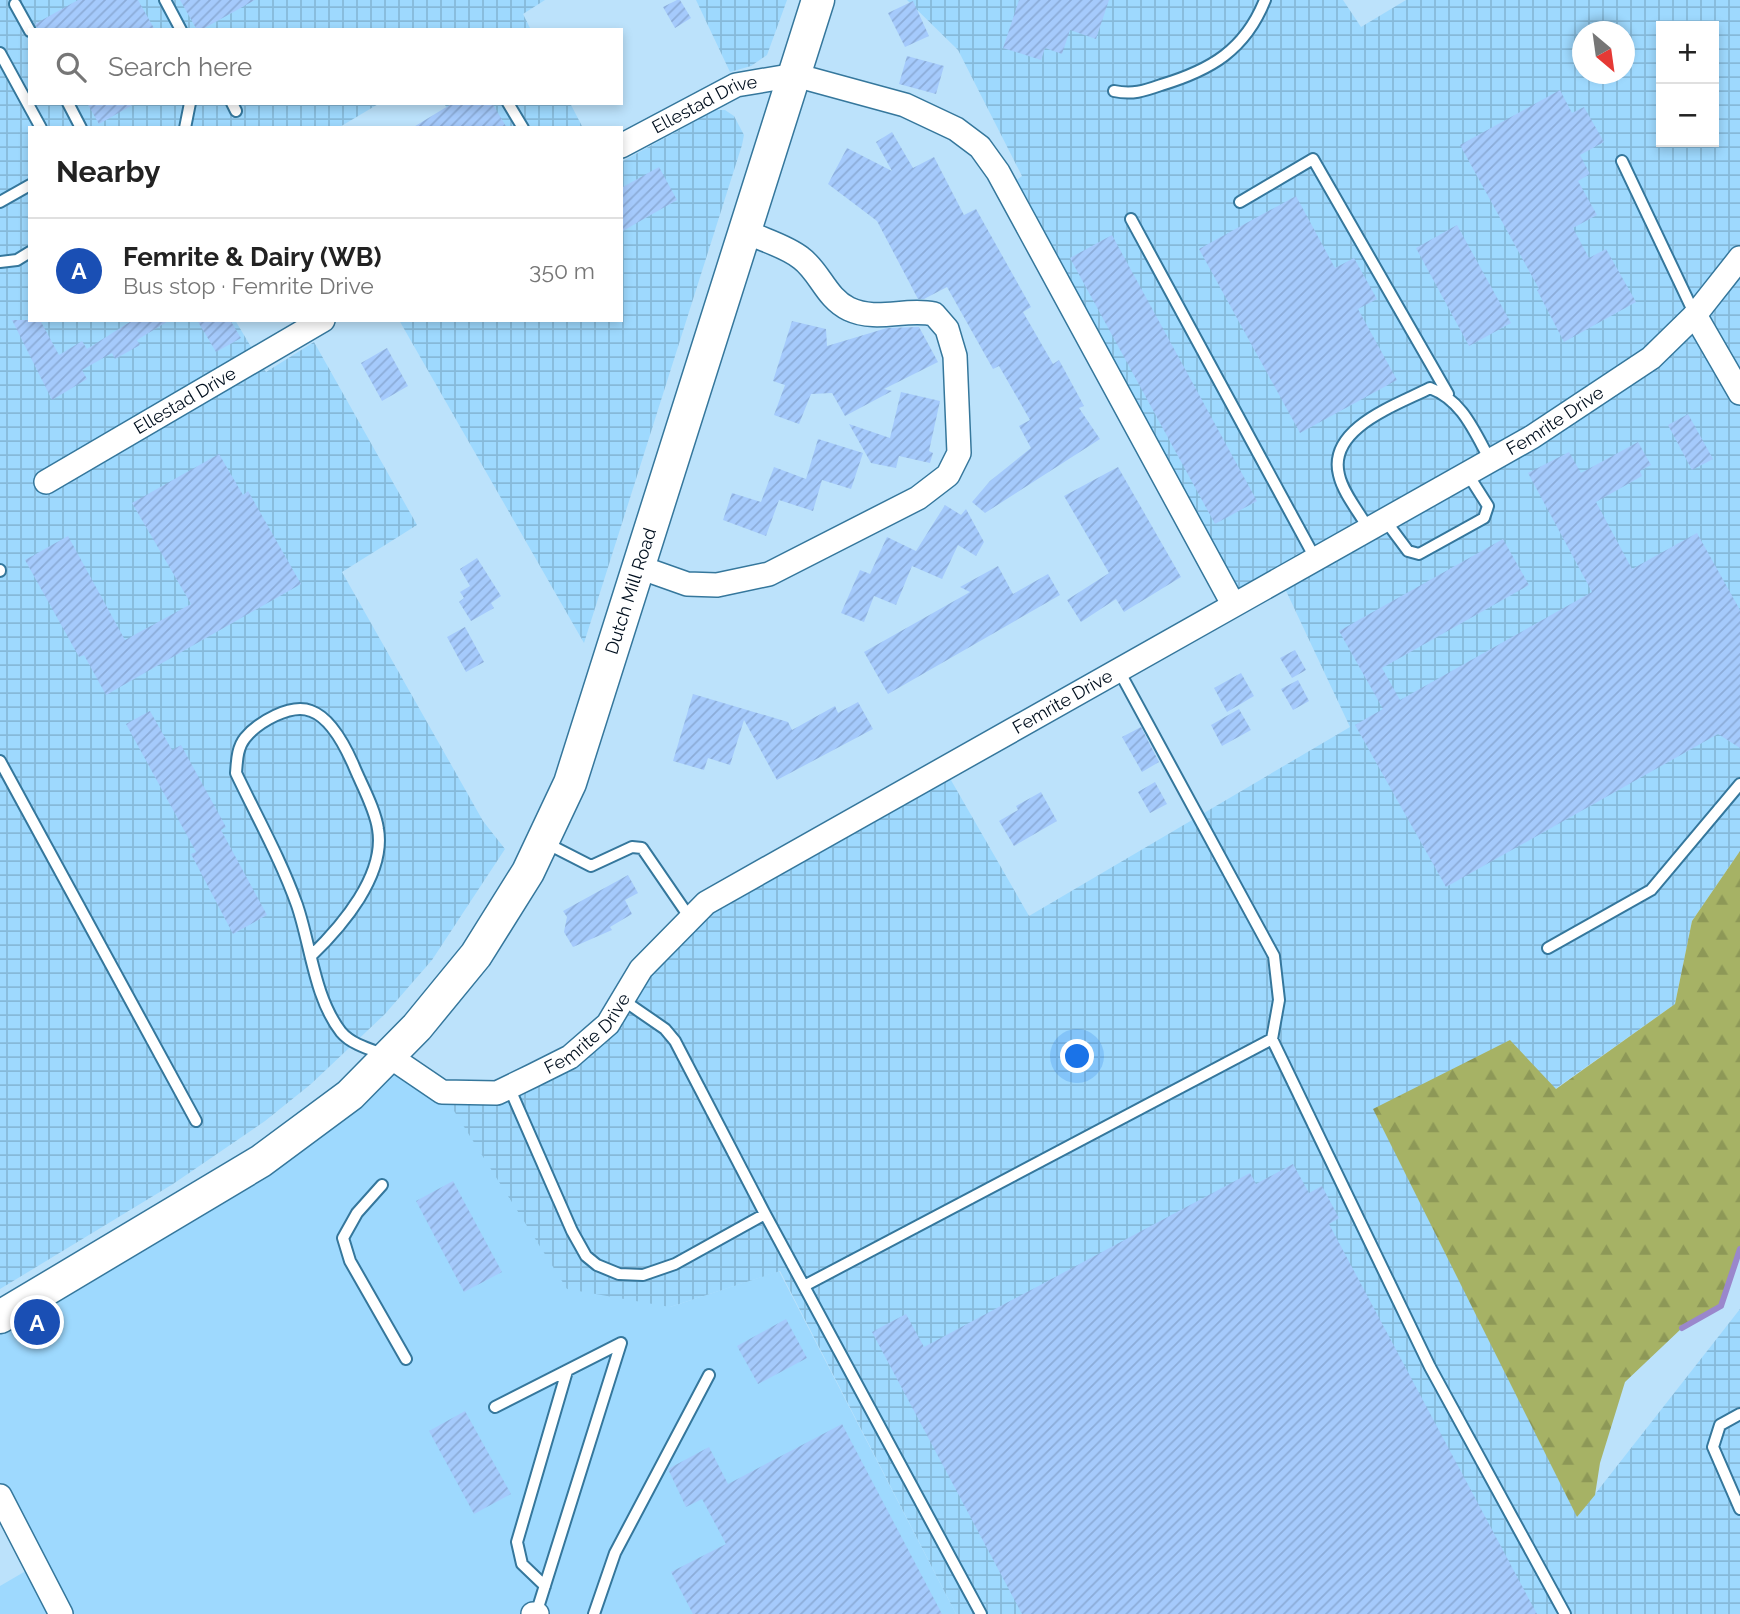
<!DOCTYPE html>
<meta charset="utf-8">
<style>
:root{--surface:#fff;--page:#f2f2f2;--text:#222;--muted:#767676;--line:#e0e0e0;--accent:#2563eb}
body{margin:0;font-family:Raleway,sans-serif;background:var(--page);color:var(--text)}
.controls{position:absolute;right:21px;top:21px;display:grid;overflow:hidden;border-radius:0px;box-shadow:0 4px 10px #0003}
.controls button{width:63px;height:63px;display:grid;place-items:center;padding:0;border:0;border-bottom:2px solid var(--line);background:var(--surface);color:var(--text);font:35px sans-serif}
.compass{position:absolute;left:1572px;top:21px;width:63px;height:63px;border-radius:50%;background:var(--surface);box-shadow:0 4px 10px #0003;rotate:151deg}
.you{position:absolute;left:1078px;top:1057px;width:24px;height:24px;margin:-18px;border:5px solid #fff;border-radius:50%;background:#1a73e8;box-shadow:0 0 0 10px #1a73e833}
.badge{display:grid;place-items:center;width:46px;height:46px;border-radius:50%;background:var(--accent);color:#fff;font-size:23px;font-weight:700}
.pin{position:absolute;translate:-50% -50%;border:4px solid #fff;box-shadow:0 2px 7px #0006}
.list{margin:0;padding:0;list-style:none}
h2{display:flex;justify-content:space-between;align-items:center;height:91px;margin:0;padding:0 28px;font-size:30px}
h2 small{font-size:23px;font-weight:400;color:var(--muted)}
.list li{display:grid;grid-template-columns:46px 1fr auto;gap:21px;align-items:center;box-sizing:border-box;height:105px;padding:0 28px;border-top:2px solid var(--line)}
.list b{display:block;font-size:26px;white-space:nowrap}
.list p{margin:0;font-size:23px;white-space:nowrap;color:var(--muted)}
.list em{font-size:23px;font-style:normal;color:var(--muted)}
.icon{flex:none;width:38px;height:38px;fill:none;stroke:currentColor;stroke-width:2;stroke-linecap:round;stroke-linejoin:round}
.map{position:relative;flex:none;width:1740px;height:1614px;overflow:hidden}
.search{position:absolute;background:var(--surface);box-shadow:0 4px 10px #0003;left:28px;top:28px;width:595px;height:77px;display:flex;align-items:center;gap:18px;box-sizing:border-box;padding:0 24px;border-radius:0px;color:var(--muted);font-size:26px}
.panel{position:absolute;background:var(--surface);box-shadow:0 4px 10px #0003;left:28px;top:126px;width:595px;height:196px;border-radius:0px}
.map>svg:first-child{display:block}
.built{fill:#9ed9fe}
.industrial{fill:url(#industrial-grid);fill-rule:evenodd}
.forest{fill:url(#forest-firs)}
.lines{fill:none;stroke-linecap:round;stroke-linejoin:round}
.stream{stroke:#9a87cc;stroke-width:6}
.building{fill:url(#building-hatch)}
.lane-casing{stroke:#35779c;stroke-width:14}
.street-casing{stroke:#35779c;stroke-width:26}
.secondary-casing{stroke:#35779c;stroke-width:35}
.lane{stroke:#fff;stroke-width:10}
.street{stroke:#fff;stroke-width:23}
.secondary{stroke:#fff;stroke-width:32}
.labels{text-anchor:middle;stroke-width:7;stroke-linejoin:round;paint-order:stroke}
.street-label{font-size:18px;fill:#000f1e;stroke:#fdfdfd}
</style>
<div class="map">
<svg width="1740" height="1614" viewBox="0 0 1740 1614">
<defs>
<pattern id="industrial-grid" width="8" height="8" patternUnits="userSpaceOnUse" patternTransform="scale(1.75)"><rect width="8" height="8" fill="#9ed9fe"/><path d="M0 4h8M4 0v8" fill="none" stroke="#86b9d9"/></pattern>
<pattern id="forest-firs" width="22" height="20" patternUnits="userSpaceOnUse" patternTransform="scale(1.75)"><rect width="22" height="20" fill="#a6b265"/><path d="M5 1l3.5 6h-7zM16 11l3.5 6h-7z" fill="#8d9857"/></pattern>
<pattern id="building-hatch" width="6" height="6" patternUnits="userSpaceOnUse" patternTransform="scale(1.75)"><rect width="6" height="6" fill="#a5cafc"/><path d="M-1 1l2-2M0 6l6-6M5 7l2-2" fill="none" stroke="#8cacd8"/></pattern>
</defs>
<rect width="100%" height="100%" fill="#bce2fb"/>
<!-- built -->
<path class="built" d="M389,1056L442,1092L670,1307L779,1271L956,1614H0V1586L36,1565L0,1496V1317L176,1214Z"/>
<!-- industrial -->
<path class="industrial" d="M0,0H545L523,14L531,30H30V103H380L338,128H30V320H235L266,372L314,342L417,525L342,572L483,821L505,849L432,960L385,1014L311,1084L265,1121L173,1184L0,1289Z
M696,0H787L767,55L751,66L730,72Z
M907,0H1343L1361,27L1406,0H1740V851L1692,921L1675,1004L1555,1089L1510,1041L1577,1517L1740,1309V1614H956L780,1271L670,1307L567,1289L442,1092L497,1093L570,1057L690,918L944,768L1029,916L1350,727L1280,578L1233,604L1007,187L1022,176L958,50ZM1661,26H1714V142H1661ZM1582,32H1624V74H1582Z
M444,103H570L583,128H457Z
M716,110H725L734,116L744,135L742,145L584,643L399,320H621V162Z"/>
<!-- forest -->
<path class="forest" d="M1740,851V1249L1721,1306L1682,1328L1625,1382L1600,1463L1595,1495L1577,1517L1373,1109L1510,1040L1556,1089L1675,1004L1692,921Z"/>
<g class="lines">
<!-- stream -->
<path class="stream" d="M1682,1328L1721,1306L1740,1249"/>
</g>
<!-- building -->
<path class="building" d="M78,0H138L155,30H38L35,24Z
M180,0H255L201,30H197Z
M677,0H680L691,18L675,28L663,7Z
M1019,0H1109L1096,39L1070,30L1062,54L1045,48L1041,60L1003,48Z
M913,1L929,36L905,47L888,13Z
M907,56L944,66L936,94L899,84Z
M1560,90L1572,113L1584,107L1604,142L1580,155L1590,174L1578,181L1597,215L1573,228L1589,258L1606,249L1636,302L1564,342L1537,290L1539,289L1460,145Z
M87,103H136L99,124Z
M453,103H492L507,128H412Z
M892,132L913,168L934,157L964,215L976,209L1031,307L1023,312L1053,364L1059,360L1084,406L1079,408L1100,439L985,513L972,502L990,481L1031,448L1019,426L1030,420L999,366L993,369L947,287L924,299H918L877,221L828,184L847,148L892,171L876,142Z
M659,167L677,200L621,232V188Z
M1296,196L1335,268L1354,258L1377,299L1358,309L1397,380L1300,433L1199,249Z
M1457,225L1511,323L1469,346L1416,248Z
M1112,235L1257,501L1215,524L1070,258Z
M12,320H40L59,355L82,341L87,349L133,320H170L137,340L140,345L115,359L112,353L82,370L87,379L52,400Z
M197,320H230L241,338L216,352Z
M792,321L826,329L827,346L887,328L919,327L938,362L884,389L892,391L845,416L832,393L811,394L799,424L774,415L785,385L773,381Z
M387,348L408,386L382,401L361,363Z
M901,392L940,401L929,451L933,453L930,463L899,456L896,468L871,463L849,424L890,438Z
M1688,414L1713,459L1692,470L1668,425Z
M818,439L863,453L851,489L822,480L813,511L779,500L766,536L723,520L732,493L761,502L774,467L806,479Z
M1638,442L1651,465L1640,471L1642,476L1596,502L1632,569L1697,533L1740,610V748L1718,734L1446,887L1355,725L1383,709L1339,631L1503,539L1529,585L1382,668L1400,700L1592,592L1528,473L1569,452L1581,473Z
M219,454L243,495L248,491L301,584L106,695L84,655L79,657L25,560L68,536L125,640L191,604L132,503Z
M1118,467L1181,577L1124,612L1116,599L1081,622L1067,600L1109,573L1064,496Z
M945,505L961,515L966,509L984,542L976,556L958,545L942,579L912,566L896,605L874,596L864,622L841,613L860,570L870,574L887,537L916,551Z
M477,558L501,596L491,603L494,608L471,621L459,602L464,598L460,592L470,586L460,569Z
M998,566L1013,594L1048,574L1060,595L888,694L864,652L970,592L960,587Z
M465,627L484,662L466,672L447,637Z
M1295,650L1306,670L1292,678L1280,658Z
M1241,673L1254,696L1227,712L1214,688Z
M1298,680L1309,701L1293,710L1281,689Z
M693,694L788,722L792,730L835,706L838,713L858,702L873,729L777,780L744,720L730,765L708,758L704,770L673,761Z
M1239,709L1251,730L1222,746L1211,725Z
M150,711L172,750L181,745L226,827L221,830L267,915L233,934L191,854L196,852L126,724Z
M1141,727L1159,762L1142,772L1122,737Z
M1155,782L1167,804L1150,813L1138,792Z
M1041,792L1057,821L1014,846L999,821L1018,810L1016,806Z
M628,875L638,893L625,900L632,914L610,927L612,930L573,947L564,932L567,917L563,911Z
M1293,1164L1309,1193L1322,1186L1339,1218L1329,1224L1537,1614H1022L872,1332L906,1314L924,1347L1250,1173L1256,1184Z
M453,1181L502,1272L464,1292L416,1201Z
M786,1319L807,1358L758,1384L737,1346Z
M465,1411L511,1494L474,1514L429,1431Z
M842,1424L942,1614H693L671,1572L726,1544L702,1499L686,1507L668,1469L709,1447L728,1484Z"/>
<g class="lines">
<!-- lane casing -->
<g class="lane-casing">
<path id="lane" d="M165,0L181,30
M15,4L30,31
M0,53L41,128
M1114,91C1132,95 1144,91 1161,85C1211,70 1245,50 1265,0
M68,103L81,128
M232,103L236,111
M508,103L523,128
M185,128L190,103
M1622,161L1695,315
M0,202L30,185
M1240,202L1313,159L1448,394
M1131,219L1315,558
M0,262L17,260L30,252
M1385,520L1408,551L1419,554L1484,518L1488,506L1467,473
M1368,528C1359,512 1343,493 1339,475C1327,428 1397,405 1430,388C1462,400 1474,431 1490,460
M0,570V571
M1118,669L1274,956L1279,1000L1272,1039
M0,761L196,1121
M544,842L591,866L632,847L642,848L690,918
M1548,948L1651,890L1740,784
M311,956C342,926 386,875 378,829C375,808 361,784 353,764C345,746 331,718 311,711C291,703 258,722 245,738C237,748 237,761 236,773C257,817 281,860 297,905C311,946 314,997 341,1032C351,1044 369,1049 383,1054
M623,1000L665,1029L675,1041L765,1214L981,1614
M509,1087L572,1231L586,1256L597,1265L619,1274L643,1275L675,1264L765,1214
M382,1185L357,1213L343,1238L350,1261L406,1359
M804,1286L1272,1039L1430,1367L1565,1614
M495,1407L621,1343L536,1614
M1740,1414L1720,1425L1713,1447L1740,1509
M545,1586L522,1564L517,1542L567,1371
M594,1614L615,1553L709,1375"/>
</g>
<!-- street casing -->
<g class="street-casing">
<g id="street">
<path id="s1" d="M621,146L736,85L795,75L905,105L956,129L980,147L998,172L1233,604"/>
<path d="M1695,315L1740,393"/>
<path id="s2" d="M46,482L323,320"/>
<path d="M639,567L687,584L717,585L769,574L918,498L948,475L959,453L955,356L947,329L934,314C905,308 877,322 849,309C826,298 820,272 801,258C786,246 763,240 747,232"/>
<path id="s3" d="M389,1056L442,1092L497,1093L532,1076L570,1057L608,1024L641,969L706,903L1532,437L1651,358L1695,315L1740,258"/>
<path d="M0,1496L61,1614"/>
<path d="M533,1614H537"/>
</g>
</g>
<!-- secondary casing -->
<g class="secondary-casing">
<g id="secondary">
<path id="s4" d="M0,1317L261,1161L350,1095L417,1027L476,955L528,872L570,783L818,0"/>
</g>
</g>
<!-- lane -->
<use href="#lane" class="lane"/>
<!-- street -->
<use href="#street" class="street"/>
<!-- secondary -->
<use href="#secondary" class="secondary"/>
</g>
<g class="labels">
<!-- street labels -->
<g class="street-label">
<text dy="6" stroke="none"><textPath href="#s1" startOffset="94">Ellestad Drive</textPath></text>
<text dy="6" stroke="none"><textPath href="#s2" startOffset="161">Ellestad Drive</textPath></text>
<text dy="6" stroke="none"><textPath href="#s3" startOffset="1384">Femrite Drive</textPath></text>
<text dy="6" stroke="none"><textPath href="#s4" startOffset="1001">Dutch Mill Road</textPath></text>
<text dy="6" stroke="none"><textPath href="#s3" startOffset="817">Femrite Drive</textPath></text>
<text dy="6" stroke="none"><textPath href="#s3" startOffset="229">Femrite Drive</textPath></text>
</g>
</g>
</svg>
<div class="controls">
<button>+</button>
<button>−</button>
</div>
<svg class="compass" viewBox="-18 -18 36 36"><path d="M0-13l5 13h-10z" fill="#e53935"/><path d="M0 13l5-13h-10z" fill="#767676"/></svg>
<div class="you"></div>
<div class="pin badge" style="left:37px;top:1322px;background:#1a4fb4">A</div>
<div class="search"><svg class="icon" aria-label="search" viewBox="0 0 24 24"><circle cx="10" cy="10" r="6"/><path d="M15 15l6 6"/></svg>Search here</div>
<section class="panel">
<h2>Nearby<small></small></h2>
<ul class="list">
<li><span class="badge" style="background:#1a4fb4">A</span><div><b>Femrite &amp; Dairy (WB)</b><p>Bus stop · Femrite Drive</p></div><em>350 m</em></li>
</ul>
</section>
</div>
